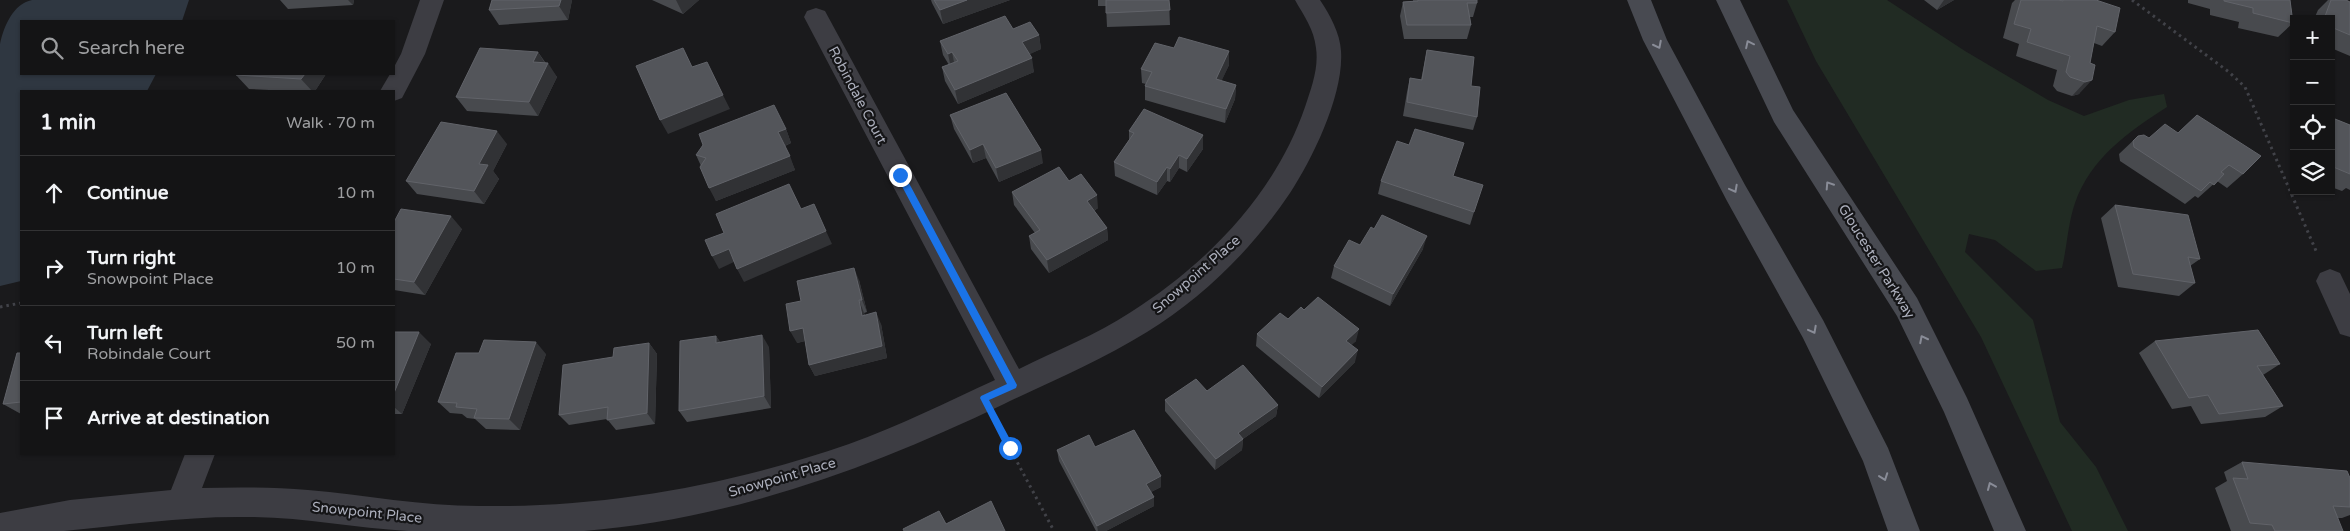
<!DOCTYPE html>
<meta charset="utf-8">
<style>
:root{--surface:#141415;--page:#212122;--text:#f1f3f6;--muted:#9d9ea0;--line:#333334}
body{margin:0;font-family:"Varela Round",sans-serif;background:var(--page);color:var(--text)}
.controls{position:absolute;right:15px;top:15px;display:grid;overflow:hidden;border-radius:0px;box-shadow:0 1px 4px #0004}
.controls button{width:45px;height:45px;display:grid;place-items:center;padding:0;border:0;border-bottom:1px solid var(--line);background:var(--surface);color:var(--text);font:25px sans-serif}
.stop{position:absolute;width:15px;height:15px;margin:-11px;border:4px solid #1a73e8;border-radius:50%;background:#fff}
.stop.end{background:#1a73e8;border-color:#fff;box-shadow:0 1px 5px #0008}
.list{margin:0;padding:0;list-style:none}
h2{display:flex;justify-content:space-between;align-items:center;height:65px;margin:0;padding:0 20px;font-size:21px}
h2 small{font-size:16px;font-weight:400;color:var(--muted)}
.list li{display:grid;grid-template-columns:32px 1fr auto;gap:15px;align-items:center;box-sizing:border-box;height:75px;padding:0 20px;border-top:1px solid var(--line)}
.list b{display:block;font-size:19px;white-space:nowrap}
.list p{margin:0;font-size:16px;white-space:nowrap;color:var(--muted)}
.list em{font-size:16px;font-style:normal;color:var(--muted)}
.icon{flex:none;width:28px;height:28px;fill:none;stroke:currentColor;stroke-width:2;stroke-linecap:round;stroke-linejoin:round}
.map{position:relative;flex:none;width:2350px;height:531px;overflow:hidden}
.search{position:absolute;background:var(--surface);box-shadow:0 1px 4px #0004;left:20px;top:20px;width:375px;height:55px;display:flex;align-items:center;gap:12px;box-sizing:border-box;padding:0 18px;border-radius:0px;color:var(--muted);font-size:19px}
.panel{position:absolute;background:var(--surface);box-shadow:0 1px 4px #0004;left:20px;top:90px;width:375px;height:365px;border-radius:0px}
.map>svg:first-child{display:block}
.green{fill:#212b23}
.water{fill:#2f3741}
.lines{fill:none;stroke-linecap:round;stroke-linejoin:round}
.path{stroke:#414248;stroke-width:3;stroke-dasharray:2.5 4;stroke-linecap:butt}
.street{fill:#3d3d43;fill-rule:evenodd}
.secondary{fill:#484a51;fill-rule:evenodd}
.wall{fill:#484a4e}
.shaded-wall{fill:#313235}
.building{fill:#53555a;stroke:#616369}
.oneway{stroke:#898c97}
.route{fill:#1a73e8}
.labels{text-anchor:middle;stroke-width:4.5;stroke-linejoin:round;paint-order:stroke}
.street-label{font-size:14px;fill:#acafbc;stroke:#151517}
</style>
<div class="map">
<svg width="2350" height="531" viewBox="0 0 2350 531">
<rect width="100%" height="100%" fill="#1a1a1c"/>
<!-- green -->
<path class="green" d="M1787,0H1887L1965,51L2048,100L2084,116L2129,100L2164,94L2167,107C2128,132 2091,158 2075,203C2068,223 2067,247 2062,268L2036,271L1995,240L1969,234L1965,252L2033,320L2060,422L2096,467L2128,531H2072L1981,337L1816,61Z"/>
<!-- water -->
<path class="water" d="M32,0H189L182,21H21V74H156L147,91H21V281L0,286V44C4,26 13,4 32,0Z"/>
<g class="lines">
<!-- path -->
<path class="path" d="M2132,0L2229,72L2245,87L2317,253
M0,307L21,303
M999,428L1054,531"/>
<!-- street -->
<path class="street" d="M420,0H444L425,54L402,98L394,101V91H380L390,74H394V67L401,54Z
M1295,0H1320C1330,15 1340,33 1341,51C1344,94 1313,158 1290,193C1253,248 1204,297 1147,332C1102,360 1052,381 1004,404C871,468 732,519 584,531C555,531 525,531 496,531C467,531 437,531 408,531C354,528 302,517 248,517C184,516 127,525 64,531C43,531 21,531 0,531V513L70,500L171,490L185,454H215L202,488C237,487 273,487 308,490C365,495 422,506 479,506C604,508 731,485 849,444C899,426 947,402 995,380L804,17L807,11L816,8L825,11L1019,369C1057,350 1096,335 1131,312C1208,263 1275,194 1305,107C1311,89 1319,68 1316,48C1314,29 1304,16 1295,0Z
M2330,269L2340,273L2350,294V337L2340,334L2316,281L2320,273Z"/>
<!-- secondary -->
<path class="secondary" d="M1627,0H1651L1667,40L1745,185L1823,320L1888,448L1920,531H1888L1863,461L1803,338L1727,201L1643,40Z
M1716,0H1740L1793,110L1917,298L1967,398L2026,531H1994L1944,412L1897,316L1774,122Z"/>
</g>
<!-- wall -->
<path class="wall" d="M280,0H354L353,5L288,9Z
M492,0H572L568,20L499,25L489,10Z
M652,0H699L683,14Z
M931,0H1010L943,24L932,3Z
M1098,0H1169L1170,25L1107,27L1106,6H1098Z
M1413,0H1477V3L1473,17H1470L1471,25L1467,39H1404L1400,16L1403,2L1413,1Z
M1924,0H1954L1937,10Z
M2015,0H2096L2115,32L2102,46L2094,43L2090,63L2095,65L2079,94L2072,96L2057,91L2053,86L2057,70L2016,56L2019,44L2003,38L2012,3Z
M2188,0H2290L2293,23L2278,37L2238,28L2239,22L2210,15V9L2188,3Z
M2328,0H2346L2350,2V56L2331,48V19H2314L2318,10Z
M1013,29L1039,35L1041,49L1029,54L1034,72L958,104L945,81L942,67L949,65L943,55L940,41Z
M1174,48L1229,51V65L1221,81L1236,85L1235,99L1225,123L1145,100V86L1146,84L1142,83L1141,69Z
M1427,50L1471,86L1477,117L1473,130L1403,116L1407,92L1410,78L1421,80Z
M538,52L545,62L557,77L538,116L467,111L456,97Z
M237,74H326L315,91H289L249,89L236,75Z
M950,115L1043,163L999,182L986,158L973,163L954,129Z
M2197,115L2243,174L2227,188L2217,181L2198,198L2195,196L2185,204L2120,161L2119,154L2138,136L2149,138L2178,133Z
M2335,119L2350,125V190L2346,188L2342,191L2331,187V122Z
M786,129L791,143L785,146L795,170L716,201L701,166L696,155Z
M1129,131L1203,135V149L1187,172L1179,168L1170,182L1167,181L1157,195L1115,176L1114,162L1129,140Z
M507,144L493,171L499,179L484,204L417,194L406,181Z
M1453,176L1474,212L1470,225L1378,194L1381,181Z
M1069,181L1098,208L1094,211L1107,228L1108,240L1049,273L1031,249L1029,236L1035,233L1014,205L1012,192Z
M2115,205L2200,259L2190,266L2195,283L2179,296L2118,287L2101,218Z
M394,222L462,229L425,295L394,290Z
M1360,245L1423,249L1390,306L1331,278L1334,266Z
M859,280L867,312L864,313L865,315L881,324L887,358L815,376L809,365L805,341L797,343L801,301Z
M394,332L431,344L402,414H394Z
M1257,334L1356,341L1351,345L1355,362L1319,398L1256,346Z
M716,336L720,342L769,347L771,408L687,422L679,411Z
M2155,341L2280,364L2263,375L2283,406L2265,417L2201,424L2191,406L2172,409L2139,353Z
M649,343L657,354L655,424L616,430L607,419L569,425L559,415L613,357Z
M21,353V414L3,404Z
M546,354L520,430L486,429L475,419L467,418L462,414L450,413L438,402Z
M1207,391L1278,405L1276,416L1243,439L1242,450L1215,470L1165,411V400Z
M1095,447L1161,487L1151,492L1154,506L1106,531H1096L1059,461L1057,450Z
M2242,462L2350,478V515L2342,518H2337L2343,531H2231L2215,488L2227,481L2224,472Z"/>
<!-- shaded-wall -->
<path class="shaded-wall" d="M348,0H354L353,5Z
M561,0H572L568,20L559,6Z
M676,0H699L683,14Z
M967,0H1010L943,24L940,10Z
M1944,0H1954L1937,10Z
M1039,35L1041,49L1024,57L1022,42Z
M1229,51V65L1216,93V79Z
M538,52L546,65L548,63L557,77L538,116L529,102L533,62Z
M952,52L955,67L951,68L948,54Z
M1032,58L1034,72L958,104L955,90Z
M305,74H326L315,91H312L301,79Z
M2092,80L2079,94L2072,96L2085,82Z
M1236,85L1235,99L1225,123L1226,109Z
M723,95L730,109L668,134L660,120Z
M786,129L791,143L784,146L778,132Z
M497,131L507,144L493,171L499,179L484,204L474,191L479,164Z
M1203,135V149L1187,172V159Z
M983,144L986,158L973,163L970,150Z
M1041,150L1043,163L999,182L996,168Z
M1179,155V168L1170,182V169Z
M790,156L795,170L716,201L709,188Z
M1167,167V181L1157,195V182Z
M1097,195L1098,208L1088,214L1087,201Z
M451,216L462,229L425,295L414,282Z
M1107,228L1108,240L1049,273L1047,260Z
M826,231L832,244L744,282L737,269Z
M1427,236L1423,249L1390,306L1393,294Z
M729,249L736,261L719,269L712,256Z
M854,268L859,280L867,312L862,300Z
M859,300L864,313L867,328L862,316Z
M876,312L881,324L887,358L815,376L809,365Z
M803,328L809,340L797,343L790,331Z
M1359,329L1356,341L1343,353L1346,341Z
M419,332L431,344L402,414L394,407V393Z
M762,335L769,347L771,408L764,396Z
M716,336L724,347L716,343Z
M536,342L546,354L520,430L509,419Z
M649,343L657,354L655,424L647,413Z
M1358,350L1355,362L1319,398L1322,387Z
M1278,405L1276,416L1237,443L1238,433Z
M1243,439L1242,450L1215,470L1216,459Z
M1161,476V487L1147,494L1146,484Z
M1154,497V506L1106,531H1098L1097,526Z"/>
<!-- building -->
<path class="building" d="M492,0H561L559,6L489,10Z
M934,0H967L940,10Z
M1106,0H1169L1170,10L1106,13Z
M1418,0H1477V3H1467L1471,25H1407L1403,2L1418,1Z
M2021,0H2059L2063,1V0H2096L2120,8L2115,32L2097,26L2090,63L2095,65L2092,80L2085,82L2070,77L2066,72L2070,56L2027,42L2031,29L2014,24Z
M2224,0H2290L2293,23L2253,13V8L2224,1Z
M2331,0H2346L2350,2V35L2331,27V19H2324Z
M1005,16L1013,29L1030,22L1039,35L1022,42L1032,58L955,90L942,67L958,61L952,52L948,54L940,41Z
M1179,37L1229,51L1216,79L1236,85L1226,109L1145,86L1152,72L1141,69L1155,43L1174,48Z
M480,48L538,52L533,62L548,63L529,102L456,97Z
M683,48L692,67L707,62L723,95L660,120L636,66Z
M1427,50L1474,57L1471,86L1480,87L1477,117L1407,102L1410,78L1422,80Z
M237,74H305L301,79L236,75Z
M1006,93L1041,150L996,168L983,144L970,150L950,115Z
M774,105L786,129L778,132L790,156L709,188L700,167L706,158L696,155L703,145L699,134Z
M1144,109L1203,135L1187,159L1179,155L1170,169L1167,167L1157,182L1114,162L1134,133L1129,131Z
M2197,115L2261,156L2243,174L2229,165L2221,172L2224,174L2214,185L2210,182L2201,191L2134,147L2133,141L2138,136L2144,135L2149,138L2165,124L2178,133Z
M2335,119L2350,125V174L2331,166V135Z
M441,122L497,131L479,164L488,165L474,191L406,181Z
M1415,129L1464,143L1453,176L1483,185L1474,212L1381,181L1397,141L1409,145Z
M1059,167L1069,181L1081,174L1097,195L1087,201L1107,228L1047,260L1029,236L1040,230L1012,192Z
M789,184L801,209L814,204L826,231L737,269L729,249L712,256L705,240L724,233L716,214Z
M2115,205L2188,215L2200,259L2188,257L2195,283L2133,274Z
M401,209L451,216L414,282L394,279V222Z
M1382,215L1427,236L1393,294L1334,266L1349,240L1360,245L1371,227L1374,229Z
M854,268L862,300H859L862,316L876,312L882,346L809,365L803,328L790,331L786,304L801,301L797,281Z
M1318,297L1359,329L1346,341L1358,350L1322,387L1257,334L1280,313L1288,319L1301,307L1304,310Z
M2258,330L2280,364L2257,366L2283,406L2219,414L2208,395L2189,398L2155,341Z
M394,332H419L394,393Z
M762,335L764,396L679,411L680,341L716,336V343Z
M484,340L536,342L509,419L474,418L477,409L456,407L457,403L438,402L456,353H479Z
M649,343L647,413L607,420L608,407L559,415L563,365L613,357L614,348Z
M17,353H21V402L3,404Z
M1243,365L1278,405L1238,433L1243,439L1216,459L1165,400L1196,379L1207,391Z
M1134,430L1161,476L1146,484L1154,497L1097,526L1057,450L1089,435L1095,447Z
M2242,462L2347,471L2350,478V507L2333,506L2343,531H2275L2272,525L2250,523L2233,478L2248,479Z
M991,501L1005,531H904L903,529L939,511L946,524Z"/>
<!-- one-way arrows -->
<defs><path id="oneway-chevron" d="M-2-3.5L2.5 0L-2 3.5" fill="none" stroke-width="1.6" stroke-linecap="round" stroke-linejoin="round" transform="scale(1.25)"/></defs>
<g class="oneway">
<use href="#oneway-chevron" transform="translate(1749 44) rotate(-116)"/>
<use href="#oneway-chevron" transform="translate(1658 45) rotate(63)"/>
<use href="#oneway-chevron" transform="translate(1829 185) rotate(-123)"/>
<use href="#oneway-chevron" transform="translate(1734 189) rotate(62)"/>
<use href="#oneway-chevron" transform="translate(1813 330) rotate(62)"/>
<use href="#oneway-chevron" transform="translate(1923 339) rotate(-117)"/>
<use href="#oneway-chevron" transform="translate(1884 477) rotate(70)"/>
<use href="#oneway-chevron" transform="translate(1991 486) rotate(-113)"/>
</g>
<!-- route -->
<path class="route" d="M900,171L903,172L1017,385L1016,388L989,400L1013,445V451H1007L980,398L981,396L1007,384L896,175Z"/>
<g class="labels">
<!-- street labels -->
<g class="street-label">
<text transform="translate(858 95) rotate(62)" y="5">Robindale Court</text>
<text transform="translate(1877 261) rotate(58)" y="5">Gloucester Parkway</text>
<text transform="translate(1196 274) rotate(-41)" y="5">Snowpoint Place</text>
<text transform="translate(782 477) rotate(-16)" y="5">Snowpoint Place</text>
<text transform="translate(367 512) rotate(6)" y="5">Snowpoint Place</text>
</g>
</g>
</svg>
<div class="controls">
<button>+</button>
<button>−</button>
<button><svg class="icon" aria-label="locate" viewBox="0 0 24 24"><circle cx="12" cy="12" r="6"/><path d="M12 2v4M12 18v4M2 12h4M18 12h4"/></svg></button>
<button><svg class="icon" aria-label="layers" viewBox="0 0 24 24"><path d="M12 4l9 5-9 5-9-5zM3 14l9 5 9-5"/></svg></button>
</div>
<div class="stop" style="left:1010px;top:448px"></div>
<div class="stop end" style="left:900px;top:175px"></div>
<div class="search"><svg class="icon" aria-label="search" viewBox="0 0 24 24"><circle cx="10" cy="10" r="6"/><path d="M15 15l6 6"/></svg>Search here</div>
<section class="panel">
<h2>1 min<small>Walk · 70 m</small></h2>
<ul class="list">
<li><svg class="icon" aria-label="ahead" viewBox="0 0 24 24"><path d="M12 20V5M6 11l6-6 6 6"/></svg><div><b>Continue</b></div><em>10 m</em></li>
<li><svg class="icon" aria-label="right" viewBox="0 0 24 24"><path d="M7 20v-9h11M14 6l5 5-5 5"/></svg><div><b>Turn right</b><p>Snowpoint Place</p></div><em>10 m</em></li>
<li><svg class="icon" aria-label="left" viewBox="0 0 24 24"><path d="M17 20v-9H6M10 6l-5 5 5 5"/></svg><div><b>Turn left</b><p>Robindale Court</p></div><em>50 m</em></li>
<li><svg class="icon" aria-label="arrive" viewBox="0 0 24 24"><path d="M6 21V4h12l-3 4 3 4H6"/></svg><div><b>Arrive at destination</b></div></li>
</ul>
</section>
</div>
